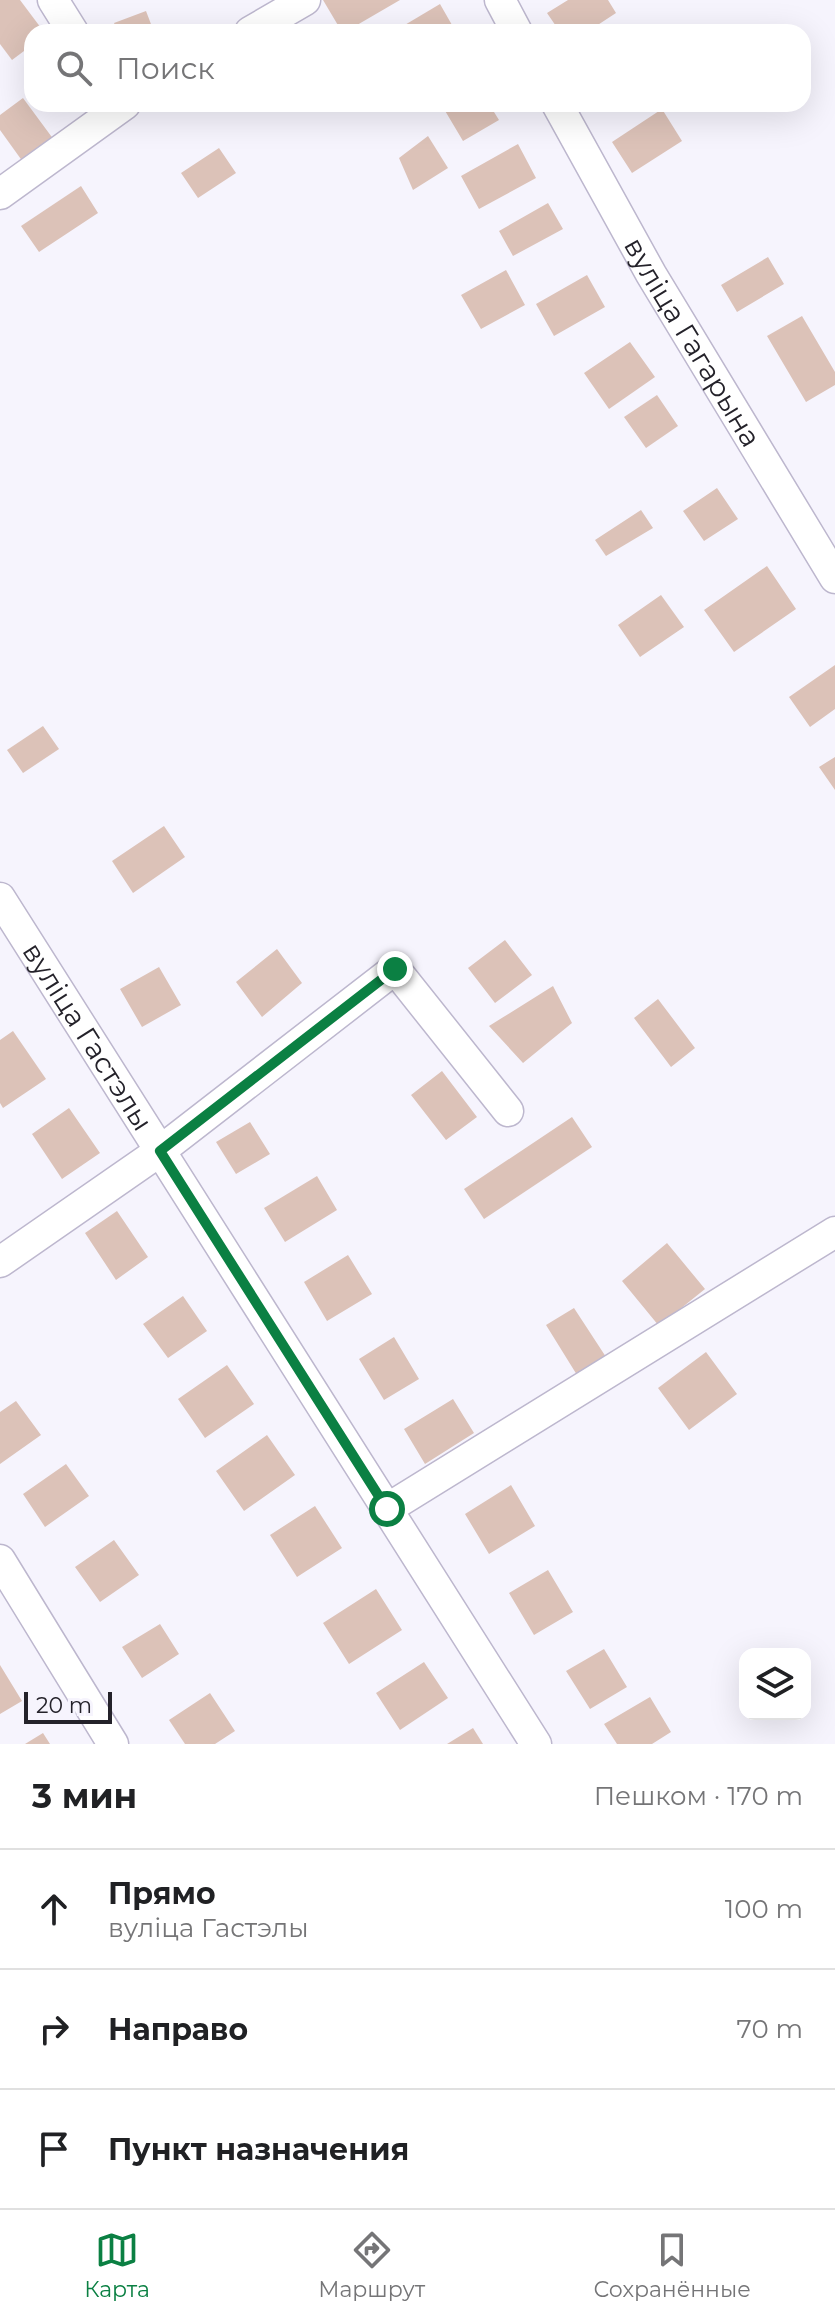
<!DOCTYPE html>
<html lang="ru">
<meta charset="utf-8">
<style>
:root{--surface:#fff;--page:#f2f2f2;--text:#202124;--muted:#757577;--line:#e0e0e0;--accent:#0b8043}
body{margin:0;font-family:Montserrat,sans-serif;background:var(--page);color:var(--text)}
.controls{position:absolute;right:24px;bottom:24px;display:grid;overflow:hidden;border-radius:16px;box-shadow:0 8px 32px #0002}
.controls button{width:72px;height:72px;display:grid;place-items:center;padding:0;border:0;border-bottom:2px solid var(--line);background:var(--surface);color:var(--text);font:40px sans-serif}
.scale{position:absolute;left:24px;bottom:20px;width:88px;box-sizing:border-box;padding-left:8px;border:4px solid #24222a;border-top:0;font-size:22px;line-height:28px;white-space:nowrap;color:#24222a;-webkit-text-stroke:6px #f6f4fd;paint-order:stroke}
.stop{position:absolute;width:24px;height:24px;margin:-18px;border:6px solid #0b8043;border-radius:50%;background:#fff}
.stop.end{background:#0b8043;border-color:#fff;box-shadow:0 2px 8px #0008}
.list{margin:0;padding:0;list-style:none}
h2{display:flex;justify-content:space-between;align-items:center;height:104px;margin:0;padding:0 32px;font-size:34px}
h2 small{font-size:26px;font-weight:400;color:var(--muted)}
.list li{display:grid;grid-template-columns:52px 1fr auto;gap:24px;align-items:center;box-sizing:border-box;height:120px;padding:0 32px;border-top:2px solid var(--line)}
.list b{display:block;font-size:30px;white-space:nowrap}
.list p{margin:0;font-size:26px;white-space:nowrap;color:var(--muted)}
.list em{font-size:26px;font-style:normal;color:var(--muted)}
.icon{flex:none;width:44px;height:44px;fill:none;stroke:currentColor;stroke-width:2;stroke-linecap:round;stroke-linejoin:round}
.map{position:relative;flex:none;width:835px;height:1744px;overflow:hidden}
.search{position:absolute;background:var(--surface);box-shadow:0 8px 32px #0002;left:24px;right:24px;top:24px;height:88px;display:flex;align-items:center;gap:20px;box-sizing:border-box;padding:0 28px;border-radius:24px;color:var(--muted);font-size:30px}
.sheet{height:464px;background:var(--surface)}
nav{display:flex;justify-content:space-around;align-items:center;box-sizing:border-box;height:112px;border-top:2px solid var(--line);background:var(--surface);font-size:22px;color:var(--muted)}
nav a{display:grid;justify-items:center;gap:4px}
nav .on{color:var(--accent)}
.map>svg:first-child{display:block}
.building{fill:#dcc2b8}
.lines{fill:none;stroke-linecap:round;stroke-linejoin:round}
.minor-casing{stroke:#bdb7ce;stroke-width:33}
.minor{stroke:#fff;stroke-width:30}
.route{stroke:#0b8043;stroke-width:10}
.labels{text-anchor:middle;stroke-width:6;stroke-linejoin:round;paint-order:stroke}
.street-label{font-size:28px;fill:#24222a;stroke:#f6f4fd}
</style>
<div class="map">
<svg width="835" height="1744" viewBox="0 0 835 1744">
<rect width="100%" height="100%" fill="#f6f4fd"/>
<!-- building -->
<path class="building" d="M0,0H20L44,32H32V45L12,60L0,44Z
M323,0H400L345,32H342Z
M568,0H608L616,13L587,32H560L547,13Z
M440,4L456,32H400L398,29Z
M146,11L154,32H118L114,23Z
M23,98L54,140L23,162L0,130V115Z
M441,104H489L499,120L463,141Z
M662,109L682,141L632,173L612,142Z
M428,136L448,168L413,190L399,158Z
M518,144L536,178L479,209L461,176Z
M219,148L236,173L198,198L181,173Z
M81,186L98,213L39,252L21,226Z
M548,203L563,229L513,256L499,231Z
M768,257L784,284L737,312L721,285Z
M506,270L525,305L481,329L461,295Z
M587,275L605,307L554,336L536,304Z
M802,316L835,372V385L806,402L767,336Z
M630,342L655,377L609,409L584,373Z
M657,395L678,426L646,448L624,417Z
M717,488L738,519L704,541L683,511Z
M641,510L653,528L606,556L595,540Z
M767,566L796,609L734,652L704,610Z
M661,595L684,627L640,657L618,625Z
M835,665V709L810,727L789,697Z
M43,726L59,749L23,773L7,750Z
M835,757V790L819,767Z
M164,826L185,857L133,893L112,861Z
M505,940L532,975L495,1003L468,968Z
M277,949L302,983L262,1017L236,982Z
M159,967L181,1005L142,1027L120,989Z
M553,986L572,1023L523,1063L489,1026Z
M658,999L695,1048L671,1067L634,1018Z
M13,1031L46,1079L3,1108L0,1103V1040Z
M442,1071L477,1117L446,1140L411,1095Z
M69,1108L100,1153L62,1179L32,1134Z
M572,1117L592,1147L484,1219L464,1189Z
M250,1122L270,1154L236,1174L216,1142Z
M317,1176L337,1210L285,1242L264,1208Z
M117,1211L148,1257L116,1280L85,1233Z
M667,1243L705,1289L659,1326L622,1281Z
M348,1255L372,1294L327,1321L304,1282Z
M183,1296L207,1331L168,1358L143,1324Z
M574,1308L606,1357L577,1375L546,1325Z
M394,1337L419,1379L384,1400L359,1359Z
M706,1352L737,1394L689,1430L658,1388Z
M227,1365L254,1404L205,1438L178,1399Z
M453,1399L474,1433L425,1464L404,1429Z
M16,1401L41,1435L0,1464V1412Z
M267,1435L295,1475L244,1511L216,1471Z
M66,1464L89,1496L45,1527L23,1494Z
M511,1485L535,1526L489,1554L465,1514Z
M315,1506L342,1548L297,1577L270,1535Z
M114,1540L139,1575L100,1602L75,1567Z
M548,1570L573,1612L534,1635L509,1593Z
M376,1589L402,1630L349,1664L323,1623Z
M160,1624L179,1654L142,1678L122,1647Z
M604,1649L627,1687L590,1709L566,1671Z
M424,1662L448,1698L400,1730L376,1693Z
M0,1665L22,1701L0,1714Z
M210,1693L235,1731L215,1744H185L169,1720Z
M650,1697L671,1732L652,1744H617L604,1724Z
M473,1728L483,1744H447Z
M43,1733L50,1744H25Z"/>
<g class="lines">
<!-- minor casing -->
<g class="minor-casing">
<g id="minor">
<path d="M53,0L73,32"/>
<path d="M500,0L517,32"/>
<path d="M250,32L305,0"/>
<path id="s1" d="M557,104L651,274L835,578"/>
<path d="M0,194L125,104"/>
<path id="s2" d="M0,898L536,1744"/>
<path d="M0,1262L160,1151L395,969L508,1111"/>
<path d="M387,1509L835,1232"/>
<path d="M0,1560L113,1744"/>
</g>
</g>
<!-- minor -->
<use href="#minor" class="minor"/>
</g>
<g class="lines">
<!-- route -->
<path class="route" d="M387,1509L160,1151L395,969"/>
</g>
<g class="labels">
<!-- street labels -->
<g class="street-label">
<text dy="10" stroke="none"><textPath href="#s1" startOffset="274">вуліца Гагарына</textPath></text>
<text dy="10" stroke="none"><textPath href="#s2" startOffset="164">вуліца Гастэлы</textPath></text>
</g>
</g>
</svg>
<div class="controls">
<button><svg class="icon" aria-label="layers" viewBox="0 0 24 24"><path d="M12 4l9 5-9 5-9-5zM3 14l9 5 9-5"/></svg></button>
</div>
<div class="scale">20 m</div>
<div class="stop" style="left:387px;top:1509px"></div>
<div class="stop end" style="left:395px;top:969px"></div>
<div class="search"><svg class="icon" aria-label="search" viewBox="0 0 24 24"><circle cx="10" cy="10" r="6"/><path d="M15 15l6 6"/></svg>Поиск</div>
</div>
<section class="sheet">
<h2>3 мин<small>Пешком · 170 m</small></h2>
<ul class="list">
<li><svg class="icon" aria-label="ahead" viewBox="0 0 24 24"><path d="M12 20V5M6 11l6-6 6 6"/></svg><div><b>Прямо</b><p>вуліца Гастэлы</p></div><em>100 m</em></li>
<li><svg class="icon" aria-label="right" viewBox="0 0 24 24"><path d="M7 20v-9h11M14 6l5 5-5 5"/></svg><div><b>Направо</b></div><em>70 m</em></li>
<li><svg class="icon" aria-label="arrive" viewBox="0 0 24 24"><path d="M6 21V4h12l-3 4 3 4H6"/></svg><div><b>Пункт назначения</b></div></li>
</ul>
</section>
<nav>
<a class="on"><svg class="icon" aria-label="map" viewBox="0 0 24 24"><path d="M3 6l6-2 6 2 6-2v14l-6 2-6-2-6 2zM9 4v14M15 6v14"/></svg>Карта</a>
<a><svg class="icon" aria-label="directions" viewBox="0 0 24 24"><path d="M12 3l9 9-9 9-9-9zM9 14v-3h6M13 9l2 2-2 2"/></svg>Маршрут</a>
<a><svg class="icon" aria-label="saved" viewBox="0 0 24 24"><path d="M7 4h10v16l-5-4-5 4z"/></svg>Сохранённые</a>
</nav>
